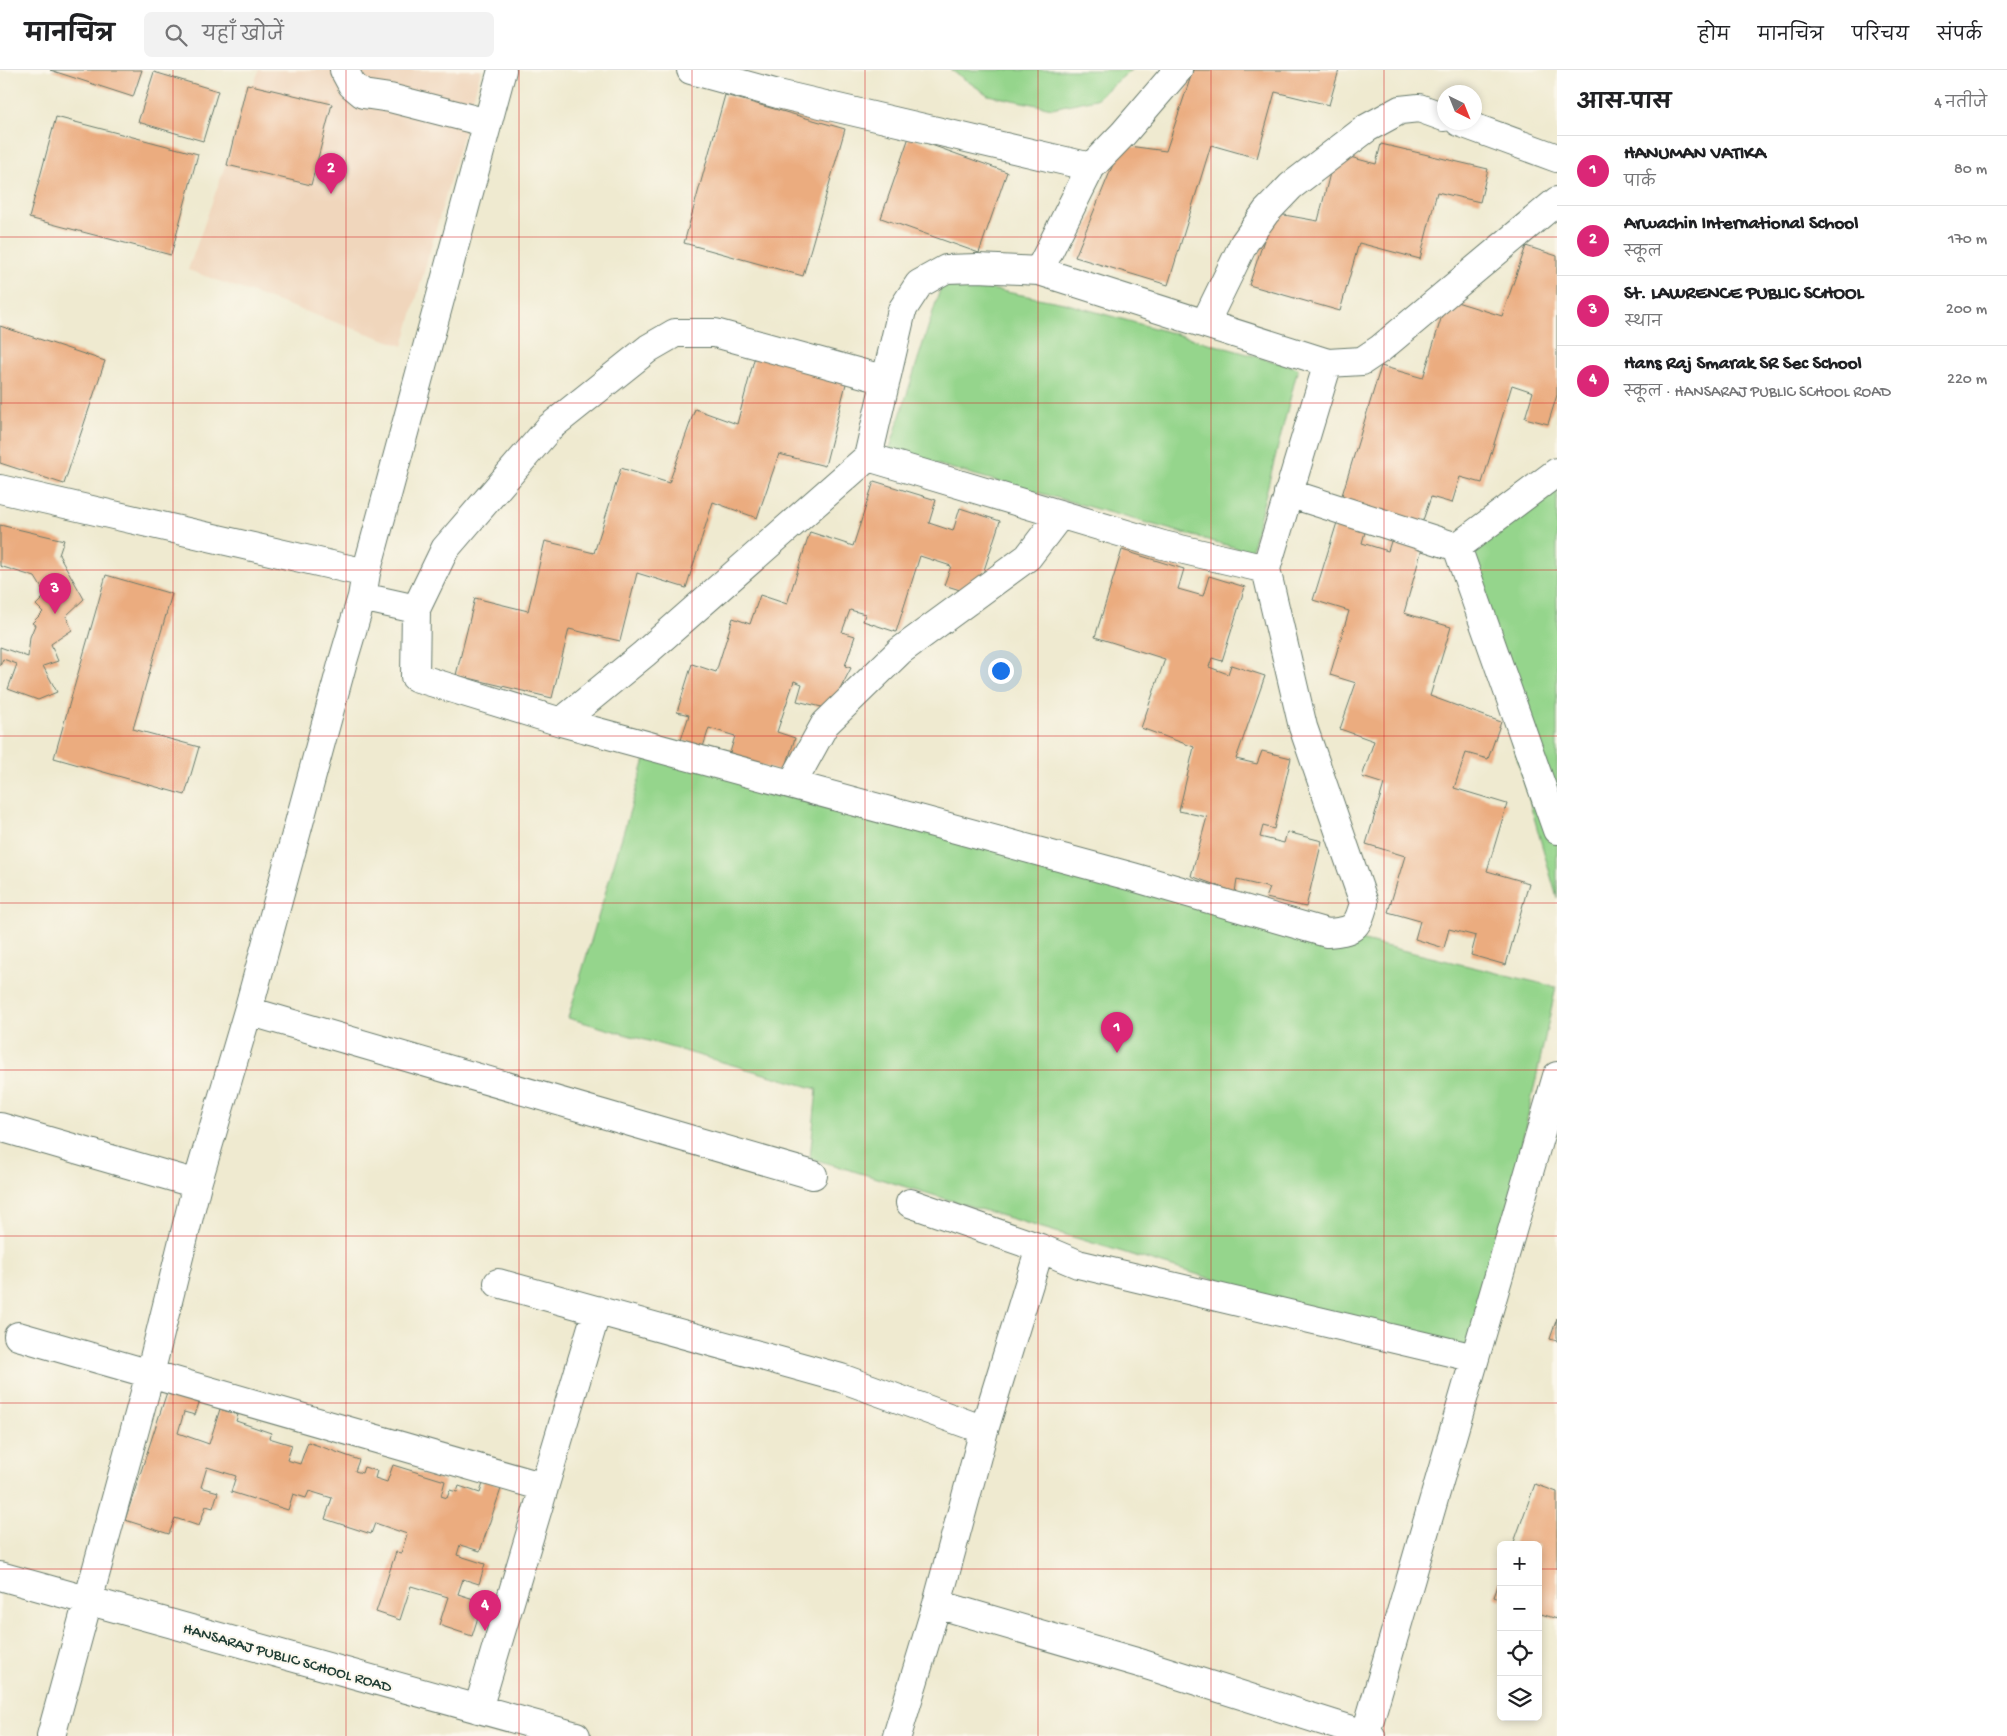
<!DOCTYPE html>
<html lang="hi">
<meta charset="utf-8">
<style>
:root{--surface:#fff;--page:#f2f2f2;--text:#202124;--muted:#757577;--line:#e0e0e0;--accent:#db2777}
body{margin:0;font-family:"Gochi Hand","Playpen Sans Deva",sans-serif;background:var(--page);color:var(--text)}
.controls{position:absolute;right:15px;bottom:15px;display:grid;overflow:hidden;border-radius:8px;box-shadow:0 2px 8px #0003}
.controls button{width:45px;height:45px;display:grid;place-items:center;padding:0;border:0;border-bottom:1px solid var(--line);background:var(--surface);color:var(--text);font:25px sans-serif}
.compass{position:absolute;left:1437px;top:15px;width:45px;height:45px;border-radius:50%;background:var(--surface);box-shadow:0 2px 8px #0003;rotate:137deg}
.you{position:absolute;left:1000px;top:600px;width:18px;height:18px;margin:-12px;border:4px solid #fff;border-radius:50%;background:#1a73e8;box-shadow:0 0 0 8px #1a73e833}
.badge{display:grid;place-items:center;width:32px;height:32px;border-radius:50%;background:var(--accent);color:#fff;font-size:16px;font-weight:700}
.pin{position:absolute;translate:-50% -41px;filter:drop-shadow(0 1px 2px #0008)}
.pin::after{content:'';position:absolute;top:26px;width:18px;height:15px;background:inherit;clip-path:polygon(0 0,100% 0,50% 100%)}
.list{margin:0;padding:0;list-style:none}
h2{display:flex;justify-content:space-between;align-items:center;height:65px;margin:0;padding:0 20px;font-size:21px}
h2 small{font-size:16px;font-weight:400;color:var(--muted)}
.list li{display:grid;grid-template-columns:32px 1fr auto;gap:15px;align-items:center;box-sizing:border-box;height:70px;padding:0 20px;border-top:1px solid var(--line)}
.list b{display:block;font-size:19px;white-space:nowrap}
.list p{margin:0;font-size:16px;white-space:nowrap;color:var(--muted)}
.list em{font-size:16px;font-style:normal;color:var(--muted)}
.icon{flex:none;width:28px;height:28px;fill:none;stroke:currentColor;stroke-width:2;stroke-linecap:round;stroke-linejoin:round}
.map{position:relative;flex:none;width:1557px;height:1666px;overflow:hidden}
header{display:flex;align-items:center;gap:30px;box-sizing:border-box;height:70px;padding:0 25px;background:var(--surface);border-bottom:1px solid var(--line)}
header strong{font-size:24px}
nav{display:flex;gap:28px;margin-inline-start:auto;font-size:18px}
.search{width:350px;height:45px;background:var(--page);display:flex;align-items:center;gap:12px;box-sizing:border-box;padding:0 18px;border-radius:8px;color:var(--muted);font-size:19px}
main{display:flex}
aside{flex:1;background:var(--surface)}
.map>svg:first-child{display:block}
.built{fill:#f0d6bc}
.green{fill:#95d58c;stroke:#5a8960}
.building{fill:#ebac7f}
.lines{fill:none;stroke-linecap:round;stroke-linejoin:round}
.minor-casing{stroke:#687a6b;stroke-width:30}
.minor{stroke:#fff;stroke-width:28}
.grid{fill:none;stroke:#d62828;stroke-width:1;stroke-opacity:0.55}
.labels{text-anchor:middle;stroke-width:4;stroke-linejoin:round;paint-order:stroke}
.street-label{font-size:16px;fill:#1f3d34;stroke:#fbf7ec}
</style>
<header>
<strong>मानचित्र</strong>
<div class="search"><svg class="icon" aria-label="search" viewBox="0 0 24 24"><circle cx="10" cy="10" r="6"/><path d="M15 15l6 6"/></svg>यहाँ खोजें</div>
<nav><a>होम</a><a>मानचित्र</a><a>परिचय</a><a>संपर्क</a></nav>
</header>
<main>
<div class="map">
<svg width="1557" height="1666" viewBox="0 0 1557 1666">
<rect width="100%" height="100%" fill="#fbf7ec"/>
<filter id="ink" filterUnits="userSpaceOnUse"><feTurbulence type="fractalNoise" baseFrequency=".02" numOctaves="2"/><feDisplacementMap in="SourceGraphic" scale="10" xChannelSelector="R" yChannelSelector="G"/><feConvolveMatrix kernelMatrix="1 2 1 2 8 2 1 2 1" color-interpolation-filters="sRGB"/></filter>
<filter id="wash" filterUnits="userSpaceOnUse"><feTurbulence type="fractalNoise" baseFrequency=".0096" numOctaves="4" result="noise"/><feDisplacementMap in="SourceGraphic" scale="20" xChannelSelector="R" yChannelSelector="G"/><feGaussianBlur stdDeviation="1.12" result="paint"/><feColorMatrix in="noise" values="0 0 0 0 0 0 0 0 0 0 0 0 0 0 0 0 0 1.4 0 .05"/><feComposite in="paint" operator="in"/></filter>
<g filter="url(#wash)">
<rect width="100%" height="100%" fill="#efead0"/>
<!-- built -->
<path class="built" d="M259,0H481L403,276L188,200Z"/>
<!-- green -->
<path class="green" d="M951,0H1131L1096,29L1052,38L988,25Z
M943,210L1064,233L1298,298L1251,482L889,381Z
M1557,400V828L1457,477Z
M647,683L1134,816L1556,917L1475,1288L810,1088L817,1019L568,948Z"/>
<g id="blocks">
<!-- building -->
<path class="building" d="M50,0H142L133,27Z
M1193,0H1339L1329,35L1275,22L1257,88L1211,75L1168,215L1075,187L1121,75L1166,81Z
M154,2L218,21L203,71L138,52Z
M247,14L332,34L311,115L227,95Z
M725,25L845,59L803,206L684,173Z
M56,47L198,84L171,185L29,148Z
M909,67L1007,102L979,183L881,148Z
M1381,74L1488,99L1480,132L1437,122L1420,189L1359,173L1340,241L1249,215L1273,143L1318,151L1335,83L1376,94Z
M1526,176L1557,186V325L1548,354L1525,348L1533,322L1512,315L1482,413L1460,407L1452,433L1431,427L1422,453L1340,432L1381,296L1423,308L1447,229L1502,246Z
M0,256L105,291L64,414L0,393Z
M756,282L848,306L825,396L779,384L757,448L713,432L686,518L637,503L620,571L569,559L552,628L456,605L475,528L528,541L545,471L594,483L621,398L669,413L695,339L737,354Z
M874,411L936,430L929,453L953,461L960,438L1000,451L976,525L944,515L951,496L920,486L896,562L863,551L865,544L850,540L842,562L855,566L845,596L851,598L830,639L797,631L802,614L794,611L777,662L795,668L784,703L729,686L735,666L709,658L703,677L681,670L689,645L677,642L692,594L716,602L733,548L750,554L760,525L787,534L810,462L853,476Z
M1339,446L1367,455L1362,473L1388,481L1393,465L1423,475L1404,543L1451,557L1430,626L1501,652L1488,689L1466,683L1454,718L1507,734L1487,801L1529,813L1506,895L1471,885L1476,866L1449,859L1444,878L1415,869L1420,851L1388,842L1405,786L1366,774L1384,714L1362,707L1374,671L1340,659L1356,613L1330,605L1349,541L1313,530Z
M0,455L64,470L59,485L84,529L66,546L72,560L51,574L58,591L43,596L57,622L38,630L8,619L17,594L3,589L0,596V577L28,587L30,567L35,555L32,553L43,542L36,535L46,525L35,507L0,496Z
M1122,480L1184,499L1178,519L1203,526L1209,506L1245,517L1222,591L1212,588L1209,597L1228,604L1231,595L1265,606L1236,689L1257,694L1262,681L1291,688L1274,759L1263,756L1260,767L1284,773L1287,762L1322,771L1306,837L1266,828L1270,818L1237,810L1235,822L1191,806L1207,747L1179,741L1194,677L1141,658L1165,589L1095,567Z
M106,505L172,524L133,659L199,677L185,725L54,688Z
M1557,1248V1271L1550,1269Z
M167,1322L199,1333L195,1345L184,1342L178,1363L209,1374L220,1339L238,1345L236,1351L271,1363L269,1368L292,1375L287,1390L300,1394L308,1372L359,1390L355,1401L362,1403L364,1397L377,1401L375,1408L387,1412L393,1395L445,1411L441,1426L447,1428L450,1420L457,1422L459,1416L480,1423L484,1410L502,1416L480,1481L460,1475L457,1485L485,1494L479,1514L463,1509L458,1524L483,1532L472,1566L439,1555L448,1527L411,1516L400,1550L376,1542L396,1482L401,1483L407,1464L375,1453L371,1464L325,1449L332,1428L309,1421L306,1428L293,1424L288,1440L231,1422L236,1406L207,1397L201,1417L218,1422L213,1438L206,1436L199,1456L175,1448L169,1464L125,1450Z
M1535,1414L1557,1422V1549L1538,1543V1475H1513Z
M1500,1510H1501V1530L1494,1527Z"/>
</g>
</g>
<g filter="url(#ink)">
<use href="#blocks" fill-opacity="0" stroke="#687a6b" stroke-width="1"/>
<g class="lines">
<!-- minor casing -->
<g class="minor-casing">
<path id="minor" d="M344,0L352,15L363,24L390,28L488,53
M691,0L778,24L1091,97L1039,201
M1459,52L1557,88
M1091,97L1123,64L1178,0
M1205,253L1244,173L1266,142L1291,116L1367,58L1400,40L1419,38L1444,47
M1328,293L1266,499L1163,475L868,387L902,240L919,214L946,199L978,198L1039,201L1328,293L1362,291L1380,279L1557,131
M0,419L366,503
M1288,423L1457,477L1557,402
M1457,477L1557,760
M362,527L416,539L445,479L550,357L649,278L675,263H715L886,310
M416,539L415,607L561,652L1133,807L1327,863C1353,861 1357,859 1364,833L1303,657L1266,499
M561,652L644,584L868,387
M792,714L825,654L900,581L1028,487L1060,445
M248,941L813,1105
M0,1057L197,1114
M910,1133L1040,1178L1078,1194L1475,1288
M498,1213L841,1308L984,1360
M18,1266L544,1417
M0,1506L576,1666
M937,1534L1143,1594L1371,1666
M478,1639L597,1240
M51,1666L150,1304L197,1114L248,941L343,591L362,527L366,503L502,0
M897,1666L937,1534L984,1360L1040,1178
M1365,1666L1557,1006"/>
</g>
<!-- minor -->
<use href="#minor" class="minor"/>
</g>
</g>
<!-- grid -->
<path class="grid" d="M173,0V1666M346,0V1666M519,0V1666M692,0V1666M865,0V1666M1038,0V1666M1211,0V1666M1384,0V1666M0,167H1557M0,333H1557M0,500H1557M0,666H1557M0,833H1557M0,1000H1557M0,1166H1557M0,1333H1557M0,1499H1501M1538,1499H1557"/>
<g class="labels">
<!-- street labels -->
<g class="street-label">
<text transform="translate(288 1586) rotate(16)" y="6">HANSARAJ PUBLIC SCHOOL ROAD</text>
</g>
</g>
</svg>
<div class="controls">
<button>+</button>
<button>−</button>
<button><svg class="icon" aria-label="locate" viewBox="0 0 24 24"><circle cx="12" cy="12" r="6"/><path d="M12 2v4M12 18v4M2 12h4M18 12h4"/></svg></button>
<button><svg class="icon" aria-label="layers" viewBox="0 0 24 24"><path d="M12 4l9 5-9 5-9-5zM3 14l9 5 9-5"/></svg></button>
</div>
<svg class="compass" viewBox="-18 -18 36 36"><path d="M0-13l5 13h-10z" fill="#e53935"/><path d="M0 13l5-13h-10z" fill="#757577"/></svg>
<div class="you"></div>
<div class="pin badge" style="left:1117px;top:983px">1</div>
<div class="pin badge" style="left:331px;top:124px">2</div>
<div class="pin badge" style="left:55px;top:544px">3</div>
<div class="pin badge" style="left:485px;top:1561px">4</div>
</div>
<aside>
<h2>आस-पास<small>4 नतीजे</small></h2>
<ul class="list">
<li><span class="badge">1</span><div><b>HANUMAN VATIKA</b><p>पार्क</p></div><em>80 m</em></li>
<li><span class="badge">2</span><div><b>Arwachin International School</b><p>स्कूल</p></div><em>170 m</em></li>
<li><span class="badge">3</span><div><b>St. LAWRENCE PUBLIC SCHOOL</b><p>स्थान</p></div><em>200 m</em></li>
<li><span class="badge">4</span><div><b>Hans Raj Smarak SR Sec School</b><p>स्कूल · HANSARAJ PUBLIC SCHOOL ROAD</p></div><em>220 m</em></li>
</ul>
</aside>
</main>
